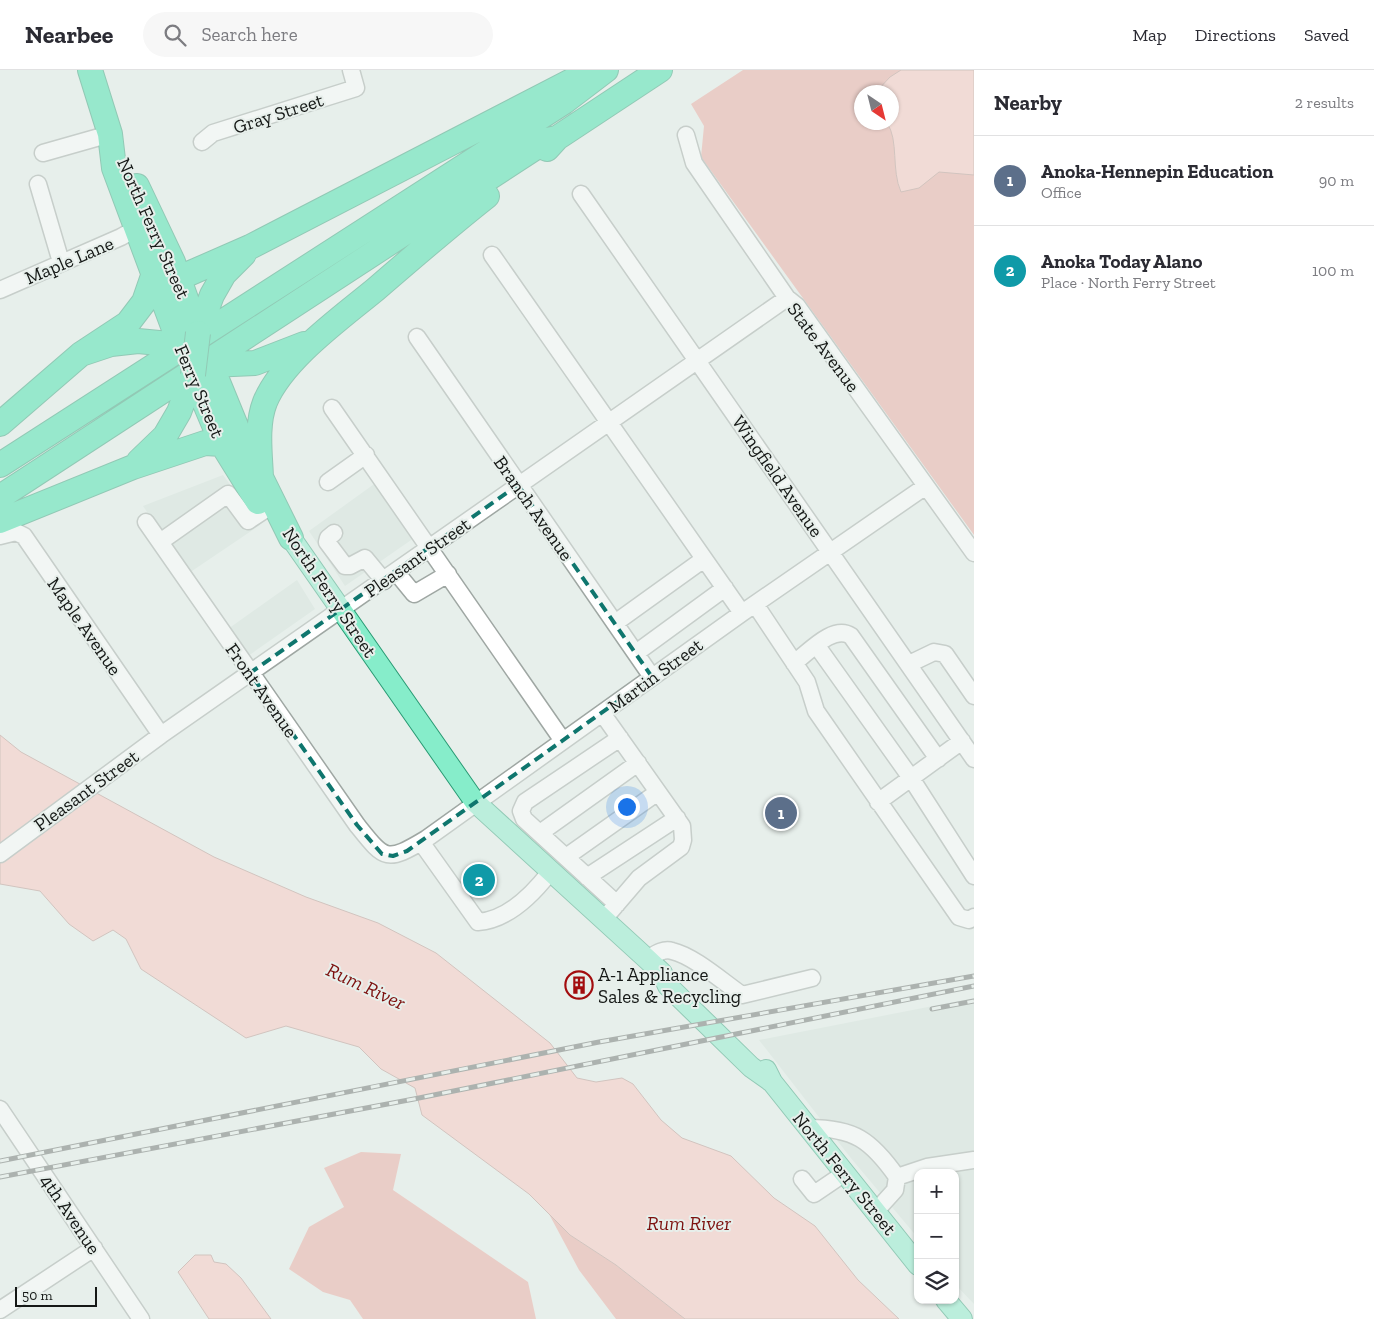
<!DOCTYPE html>
<meta charset="utf-8">
<style>
:root{--surface:#fff;--page:#f7f7f7;--text:#2b2b33;--muted:#7c7c81;--line:#e1e1e2;--accent:#ea580c}
body{margin:0;font-family:"Zilla Slab",serif;background:var(--page);color:var(--text)}
.controls{position:absolute;right:15px;bottom:15px;display:grid;overflow:hidden;border-radius:10px;box-shadow:0 1px 4px #0004}
.controls button{width:45px;height:45px;display:grid;place-items:center;padding:0;border:0;border-bottom:1px solid var(--line);background:var(--surface);color:var(--text);font:25px sans-serif}
.compass{position:absolute;left:854px;top:15px;width:45px;height:45px;border-radius:50%;background:var(--surface);box-shadow:0 1px 4px #0004;rotate:145deg}
.scale{position:absolute;left:15px;bottom:12px;width:82px;box-sizing:border-box;padding-left:5px;border:2px solid #151816;border-top:0;font-size:14px;line-height:18px;white-space:nowrap;color:#151816;-webkit-text-stroke:4px #e7efeb;paint-order:stroke}
.you{position:absolute;left:626px;top:736px;width:18px;height:18px;margin:-12px;border:4px solid #fff;border-radius:50%;background:#1a73e8;box-shadow:0 0 0 8px #1a73e833}
.badge{display:grid;place-items:center;width:32px;height:32px;border-radius:50%;background:var(--accent);color:#fff;font-size:16px;font-weight:700}
.pin{position:absolute;translate:-50% -50%;border:2px solid #fff;box-shadow:0 1px 5px #0006}
.list{margin:0;padding:0;list-style:none}
h2{display:flex;justify-content:space-between;align-items:center;height:65px;margin:0;padding:0 20px;font-size:21px}
h2 small{font-size:16px;font-weight:400;color:var(--muted)}
.list li{display:grid;grid-template-columns:32px 1fr auto;gap:15px;align-items:center;box-sizing:border-box;height:90px;padding:0 20px;border-top:1px solid var(--line)}
.list b{display:block;font-size:19px;white-space:nowrap}
.list p{margin:0;font-size:16px;white-space:nowrap;color:var(--muted)}
.list em{font-size:16px;font-style:normal;color:var(--muted)}
.icon{flex:none;width:28px;height:28px;fill:none;stroke:currentColor;stroke-width:2;stroke-linecap:round;stroke-linejoin:round}
.map{position:relative;flex:none;width:974px;height:1249px;overflow:hidden}
header{display:flex;align-items:center;gap:30px;box-sizing:border-box;height:70px;padding:0 25px;background:var(--surface);border-bottom:1px solid var(--line)}
header strong{font-size:24px}
nav{display:flex;gap:28px;margin-inline-start:auto;font-size:18px}
.search{width:350px;height:45px;background:var(--page);display:flex;align-items:center;gap:12px;box-sizing:border-box;padding:0 18px;border-radius:28px;color:var(--muted);font-size:19px}
main{display:flex}
aside{flex:1;background:var(--surface)}
.map>svg:first-child{display:block}
.built{fill:#d4e3db}
.green{fill:#eca59b;fill-rule:evenodd}
.water{fill:#fdc4bc;stroke:#b7908a}
.lines{fill:none;stroke-linecap:round;stroke-linejoin:round}
.minor-casing{stroke:#9fa7a3;stroke-width:19}
.major-casing{stroke:#2a9b74;stroke-width:22}
.highway-casing{stroke:#2a9b74;stroke-width:26}
.minor{stroke:#fff;stroke-width:16}
.major{stroke:#86edca;stroke-width:20}
.highway{stroke:#35e1a6;stroke-width:24}
.rail-casing{stroke:#646966;stroke-width:5}
.rail{stroke:#e7efeb;stroke-width:3;stroke-dasharray:9;stroke-linecap:butt}
.highway-bridge-casing{stroke:#2a9b74;stroke-width:26;stroke-linecap:butt}
.highway-bridge{stroke:#35e1a6;stroke-width:24}
.marked{fill:none;stroke:#0f766e;stroke-width:4;stroke-dasharray:10 6;stroke-linejoin:round}
.labels{text-anchor:middle;stroke-width:4;stroke-linejoin:round;paint-order:stroke}
.street-label{font-size:19px;fill:#151816;stroke:#e7efeb}
.poi-label{font-size:19px;fill:#151816;stroke:#e7efeb;text-anchor:start}
.water-label{font-size:20px;font-style:italic;fill:#7d110f;stroke:#e7efeb}
</style>
<header>
<strong>Nearbee</strong>
<div class="search"><svg class="icon" aria-label="search" viewBox="0 0 24 24"><circle cx="10" cy="10" r="6"/><path d="M15 15l6 6"/></svg>Search here</div>
<nav><a>Map</a><a>Directions</a><a>Saved</a></nav>
</header>
<main>
<div class="map">
<svg width="974" height="1249" viewBox="0 0 974 1249">
<rect width="100%" height="100%" fill="#e7efeb"/>
<!-- built -->
<path class="built" d="M223,405L260,455L189,503L143,436Z
M377,412L414,468L345,516L309,461Z
M297,510L315,539L248,586L228,559Z
M974,928V1234L955,1214V1103H918V1168L850,1087L759,970Z"/>
<!-- green -->
<path class="green" d="M743,0H974V465L701,87L704,56L691,34ZM862,22H892V52H862Z
M361,1082L401,1084L393,1120L528,1212L536,1249H363L350,1230L323,1222L289,1199L309,1157L344,1137L324,1098Z
M549,1144L570,1165L616,1195L685,1249H616L579,1200Z"/>
<!-- water -->
<path class="water" d="M901,0H974V105L939,102L919,118L901,122C891,100 899,70 887,53L892,52V22H876L890,7Z
M0,665L21,682L214,787L306,827L378,853L436,883L550,973L577,1008L596,1012L622,1008L633,1014L661,1050L682,1068L731,1086L774,1128L815,1156L858,1210L899,1249H685L616,1195L570,1165L529,1124L422,1045L415,1018L381,999L359,977L286,956L246,968L141,899L126,869L113,860L93,871L69,854L40,821L0,814Z
M195,1185H211L214,1192L226,1194L241,1208L271,1249H209L178,1202Z"/>
<g class="lines">
<!-- minor casing -->
<g class="minor-casing">
<path id="minor" d="M686,65L694,93L787,228L797,236L974,483
M202,72L213,63L356,18L351,0
M43,83L110,64
M38,114L61,192
M581,124L974,689
M492,185L742,543
M0,220L121,167L137,158
M417,267L652,607
M332,338L563,671
M328,412L366,385
M146,452L357,755C385,790 386,793 426,769L742,543L926,416
M334,463L328,468L327,472L345,496H350L365,488L384,511
M0,466L16,462L24,466L161,665
M160,472L228,424L248,451L263,441
M396,502L414,524L448,504
M755,534L807,612L816,641L959,847L969,850L974,847
M615,553L704,489
M817,576L911,708L974,806
M636,583L725,518
M794,593C808,583 833,554 851,566L938,689
M909,594L934,582L945,584L974,626
M602,643L682,756L683,770L681,777L639,808L603,850
M878,732L962,671
M540,763L638,693
M421,772L478,852C508,850 533,824 550,802
M0,784L161,665L787,228
M566,787L658,722
M587,807L677,748
M617,834L524,749L521,741L525,732L620,668
M647,889C654,885 663,878 672,881C694,886 723,912 742,925L812,908
M0,1039L141,1249
M809,1058C854,1058 871,1070 897,1107L895,1120L876,1141
M897,1107L927,1097L974,1090
M802,1109L814,1124L845,1103
M0,1240L94,1178"/>
</g>
<!-- major casing -->
<g class="major-casing">
<path id="major" d="M291,468L475,732L647,889L662,903L668,916L751,997L772,1012
M766,1000L772,1012L918,1195
M946,1230L962,1249"/>
</g>
<!-- highway casing -->
<g class="highway-casing">
<path id="highway" d="M547,79L557,68L660,0
M137,116L173,192L198,263
M179,208L250,177L579,7
M198,263L212,225L224,204L244,184
M81,284L111,274L138,271L180,275L114,98L110,64L90,0
M193,305L222,374L258,432
M0,354L81,284L128,253L144,232L153,206
M139,391L165,366L179,342L193,305
M0,395L564,32L606,0
M261,407C260,383 256,355 265,332C283,289 341,248 376,219C413,187 449,156 487,126
M0,427L547,70L557,68
M0,451L133,397L205,373L222,374
M291,468L238,361L211,295L255,293L304,274"/>
</g>
<!-- minor -->
<use href="#minor" class="minor"/>
<!-- major -->
<use href="#major" class="major"/>
<!-- highway -->
<use href="#highway" class="highway"/>
<!-- rail casing -->
<g class="rail-casing">
<path id="rail" d="M932,939L974,931
M0,1091L599,972L974,906
M0,1107L414,1029L974,916"/>
</g>
<!-- rail -->
<use href="#rail" class="rail"/>
<!-- highway-bridge casing -->
<g class="highway-bridge-casing">
<path id="highway-bridge" d="M193,305L198,263"/>
</g>
<!-- highway-bridge -->
<use href="#highway-bridge" class="highway-bridge"/>
</g>
<!-- marked area -->
<path d="M0 0H974V1249H0ZM518,415L652,607L407,781L393,786L382,784L357,755L250,603Z" fill="#e7efeb" fill-opacity=".55" fill-rule="evenodd"/>
<path class="marked" d="M518,415L652,607L407,781L393,786L382,784L357,755L250,603Z"/>
<!-- icons -->
<defs>
<g id="building-ring" transform="scale(1.4375)"><circle r="9.5" fill="#e7efeb" stroke="#a30c0e" stroke-width="1.5"/><path d="M-4-6H4V6H1V3H-1V6H-4ZM-2.5-4.3h1.7v1.8h-1.7ZM.8-4.3h1.7v1.8H.8ZM-2.5-1h1.7V.8h-1.7ZM.8-1h1.7V.8H.8Z" fill="#a30c0e"/></g>
</defs>
<g fill-rule="evenodd">
<use href="#building-ring" x="579" y="915"/>
</g>
<g class="labels">
<!-- street labels -->
<g class="street-label">
<text transform="translate(278 43) rotate(-18)" y="7">Gray Street</text>
<text transform="translate(154 158) rotate(66)" y="7">North Ferry Street</text>
<text transform="translate(69 190) rotate(-23)" y="7">Maple Lane</text>
<text transform="translate(824 277) rotate(53)" y="7">State Avenue</text>
<text transform="translate(200 321) rotate(67)" y="7">Ferry Street</text>
<text transform="translate(778 406) rotate(55)" y="7">Wingfield Avenue</text>
<text transform="translate(534 438) rotate(55)" y="7">Branch Avenue</text>
<text transform="translate(417 487) rotate(-35)" y="7">Pleasant Street</text>
<text transform="translate(330 522) rotate(56)" y="7">North Ferry Street</text>
<text transform="translate(85 556) rotate(55)" y="7">Maple Avenue</text>
<text transform="translate(655 605) rotate(-36)" y="7">Martin Street</text>
<text transform="translate(262 620) rotate(55)" y="7">Front Avenue</text>
<text transform="translate(86 720) rotate(-36)" y="7">Pleasant Street</text>
<text transform="translate(845 1103) rotate(51)" y="7">North Ferry Street</text>
<text transform="translate(71 1144) rotate(56)" y="7">4th Avenue</text>
</g>
<!-- poi labels -->
<g class="poi-label">
<text x="598" y="911">A-1 Appliance<tspan x="598" dy="22">Sales &amp; Recycling</tspan></text>
</g>
<!-- water labels -->
<g class="water-label">
<text transform="translate(366 916) rotate(25)" y="7">Rum River</text>
<text x="689" y="1160">Rum River</text>
</g>
</g>
</svg>
<div class="controls">
<button>+</button>
<button>−</button>
<button><svg class="icon" aria-label="layers" viewBox="0 0 24 24"><path d="M12 4l9 5-9 5-9-5zM3 14l9 5 9-5"/></svg></button>
</div>
<svg class="compass" viewBox="-18 -18 36 36"><path d="M0-13l5 13h-10z" fill="#e53935"/><path d="M0 13l5-13h-10z" fill="#7c7c81"/></svg>
<div class="scale">50 m</div>
<div class="you"></div>
<div class="pin badge" style="left:781px;top:743px;background:#5c6f8a">1</div>
<div class="pin badge" style="left:479px;top:810px;background:#0f9aa8">2</div>
</div>
<aside>
<h2>Nearby<small>2 results</small></h2>
<ul class="list">
<li><span class="badge" style="background:#5c6f8a">1</span><div><b>Anoka-Hennepin Education</b><p>Office</p></div><em>90 m</em></li>
<li><span class="badge" style="background:#0f9aa8">2</span><div><b>Anoka Today Alano</b><p>Place · North Ferry Street</p></div><em>100 m</em></li>
</ul>
</aside>
</main>
